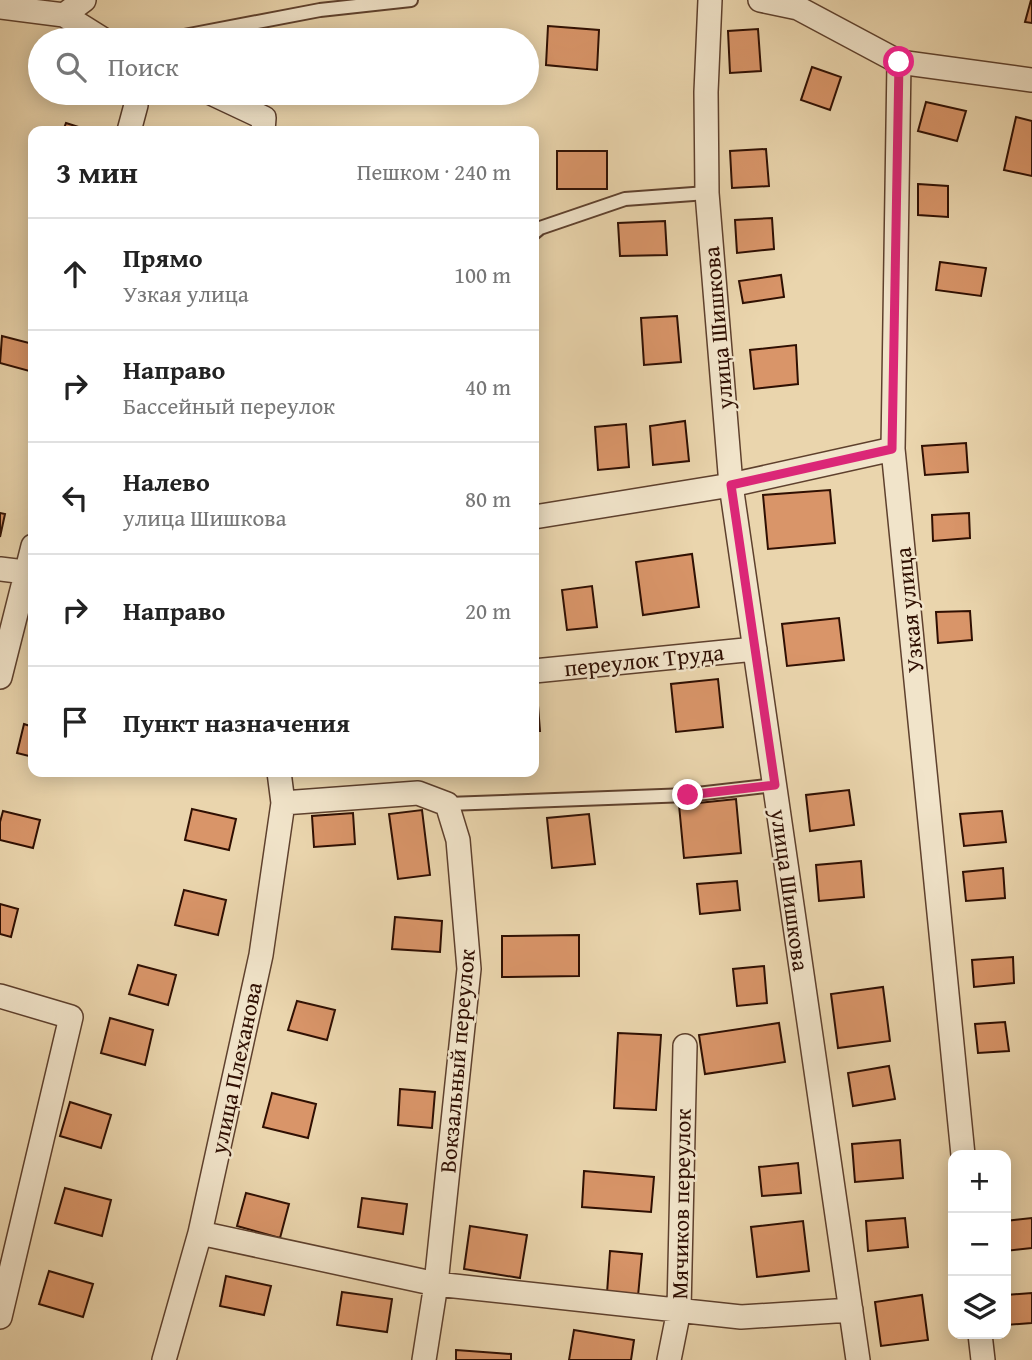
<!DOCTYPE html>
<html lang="ru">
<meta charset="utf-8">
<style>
:root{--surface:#fff;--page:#f2f2f2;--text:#222;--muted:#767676;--line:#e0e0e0}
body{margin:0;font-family:"Gentium Book Plus",serif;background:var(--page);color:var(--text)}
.controls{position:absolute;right:21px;bottom:21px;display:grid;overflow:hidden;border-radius:14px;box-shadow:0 4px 18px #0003}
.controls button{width:63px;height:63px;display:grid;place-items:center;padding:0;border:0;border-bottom:2px solid var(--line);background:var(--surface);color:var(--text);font:35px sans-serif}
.stop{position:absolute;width:21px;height:21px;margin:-16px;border:5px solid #db2777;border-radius:50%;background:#fff}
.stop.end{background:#db2777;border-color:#fff;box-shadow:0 2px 7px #0008}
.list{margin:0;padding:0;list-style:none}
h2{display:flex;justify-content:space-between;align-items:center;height:91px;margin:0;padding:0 28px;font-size:30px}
h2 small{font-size:23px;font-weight:400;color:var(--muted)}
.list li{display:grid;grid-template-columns:46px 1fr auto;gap:21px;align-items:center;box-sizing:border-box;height:112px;padding:0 28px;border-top:2px solid var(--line)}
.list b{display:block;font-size:26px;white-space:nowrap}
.list p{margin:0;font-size:23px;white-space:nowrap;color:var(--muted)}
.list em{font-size:23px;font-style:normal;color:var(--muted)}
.icon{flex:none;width:38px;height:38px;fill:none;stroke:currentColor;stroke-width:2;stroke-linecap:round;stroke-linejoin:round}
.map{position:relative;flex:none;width:1032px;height:1360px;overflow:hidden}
.search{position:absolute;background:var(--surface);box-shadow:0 4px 18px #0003;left:28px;top:28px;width:511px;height:77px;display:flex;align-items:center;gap:18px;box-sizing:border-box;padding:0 24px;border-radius:38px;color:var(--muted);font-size:26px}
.panel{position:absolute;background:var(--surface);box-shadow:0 4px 18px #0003;left:28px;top:126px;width:511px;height:651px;border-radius:14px}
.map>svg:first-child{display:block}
.building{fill:#d99569;stroke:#2f0f02;stroke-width:2}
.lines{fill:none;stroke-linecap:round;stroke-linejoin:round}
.lane-casing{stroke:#5e402d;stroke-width:16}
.street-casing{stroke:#5e402d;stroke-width:26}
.lane{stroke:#f1e4ca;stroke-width:12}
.street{stroke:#f1e4ca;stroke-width:23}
.route{stroke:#db2777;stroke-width:9}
.labels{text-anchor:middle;stroke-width:5;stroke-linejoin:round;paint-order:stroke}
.street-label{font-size:23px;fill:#2f0f02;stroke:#f1e4ca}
</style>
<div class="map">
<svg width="1032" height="1360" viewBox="0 0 1032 1360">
<rect width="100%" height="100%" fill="#ead5ad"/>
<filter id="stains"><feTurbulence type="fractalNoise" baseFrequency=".00286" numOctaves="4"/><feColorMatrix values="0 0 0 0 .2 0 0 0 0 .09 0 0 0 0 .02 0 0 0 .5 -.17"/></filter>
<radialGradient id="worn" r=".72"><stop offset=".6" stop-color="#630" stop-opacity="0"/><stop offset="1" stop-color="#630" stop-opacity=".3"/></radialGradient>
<!-- building -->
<path class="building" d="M1031,0H1032V23L1025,22Z
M548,26L599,30L597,70L546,65Z
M758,29L761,71L730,73L728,31Z
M470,34L499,35V40H470Z
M812,67L841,77L830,110L801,100Z
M926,102L966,111L957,141L918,131Z
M1016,117L1032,121V176L1004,170Z
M66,123L91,131H63Z
M766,149L769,186L732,188L730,151Z
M557,151H607V189H557Z
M918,184L948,186V217L918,215Z
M772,218L774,249L737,253L735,220Z
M665,221L667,255L620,256L618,223Z
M940,262L986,268L981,296L936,290Z
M781,275L784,297L743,303L739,281Z
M677,316L681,362L644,365L641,318Z
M2,336L33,344V372L0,363Z
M796,345L798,384L754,389L750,350Z
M685,421L689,461L653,465L650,426Z
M626,424L629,467L598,470L595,427Z
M966,443L968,472L925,475L922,446Z
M830,490L835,543L768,549L763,495Z
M0,513L5,514L0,537Z
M969,513L970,538L933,541L932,515Z
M692,554L699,607L643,615L636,562Z
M592,586L597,627L567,630L562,590Z
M970,611L972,640L938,643L936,612Z
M839,618L844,660L787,666L782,624Z
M718,679L723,727L676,732L671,684Z
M534,693H537L540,731H534Z
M24,724L33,727V757L17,753Z
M315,772H356L315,775Z
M849,790L854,825L810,831L806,795Z
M736,799L741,853L684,858L679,805Z
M192,809L236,819L229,850L185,840Z
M422,810L430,875L398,879L389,814Z
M3,811L40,820L33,848L0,840V822Z
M1002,811L1006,842L964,846L960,814Z
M353,813L355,844L314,847L312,816Z
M589,814L595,864L552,868L547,818Z
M861,861L864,897L819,901L816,865Z
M1003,868L1005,898L966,901L963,872Z
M737,881L740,910L700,914L697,884Z
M184,890L226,900L218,935L175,925Z
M0,904L18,909L11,937L0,934Z
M395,917L442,921L440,952L392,949Z
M579,935V976L502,977V936Z
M1013,957L1014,983L974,987L972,960Z
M138,965L176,975L168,1005L129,994Z
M764,966L767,1003L737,1006L733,969Z
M883,987L890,1041L838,1048L831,994Z
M297,1001L335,1010L327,1040L288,1030Z
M110,1018L153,1030L145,1065L101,1053Z
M1005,1022L1009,1051L978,1053L975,1024Z
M779,1023L785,1062L705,1074L699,1035Z
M618,1033L661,1035L656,1110L614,1108Z
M889,1066L895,1099L853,1106L848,1073Z
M400,1089L435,1092L432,1128L398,1125Z
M272,1093L316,1104L308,1138L263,1127Z
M70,1102L111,1115L101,1148L60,1136Z
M900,1140L903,1178L855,1182L852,1144Z
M798,1163L801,1193L762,1196L759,1167Z
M584,1171L654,1177L651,1212L582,1207Z
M65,1188L111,1200L102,1236L55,1223Z
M246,1193L289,1204L280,1238L237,1226Z
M362,1198L407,1204L403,1234L358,1227Z
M905,1218L908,1247L868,1251L866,1221Z
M1032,1218V1248L1006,1251V1221Z
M803,1221L809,1271L757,1277L751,1227Z
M470,1226L527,1235L520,1278L464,1269Z
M610,1251L642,1254L638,1296L607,1293Z
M49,1271L93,1284L83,1317L39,1304Z
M226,1276L271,1286L264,1315L220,1306Z
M342,1292L392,1299L387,1332L337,1325Z
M1032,1293V1323L1006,1325V1295Z
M922,1295L928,1340L881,1346L875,1302Z
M574,1330L634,1340L631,1360H569Z
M456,1350L511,1354V1360H456Z"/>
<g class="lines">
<!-- lane casing -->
<g class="lane-casing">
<path id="lane" d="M163,40L320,10L411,0
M534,233L540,228L625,199L707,193
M447,804L688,795L775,785"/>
</g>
<!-- street casing -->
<g class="street-casing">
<path id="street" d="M710,0L706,92L707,193L731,485L858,1360
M760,0L798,8L899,62L1032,80
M0,7L64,15L84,0
M64,15L104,40
M899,62L893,449L963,1155
M211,93L264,118L263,131
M129,131L136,105L132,93
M534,517L731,485L893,449
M0,569L33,573
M534,671L755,649
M0,677L33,546
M283,803L418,793L447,804L458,840L469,969L436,1284L424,1360
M0,996L71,1017L0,1317
M200,1233L436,1284L741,1317L851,1310
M980,1334L983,1360
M164,1360L200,1233L261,955L283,803L279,772
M669,1360L679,1310L685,1046"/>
</g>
<!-- lane -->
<use href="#lane" class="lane"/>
<!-- street -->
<use href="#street" class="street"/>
</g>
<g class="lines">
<!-- route -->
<path class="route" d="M688,795L775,785L731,485L892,449L899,62"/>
</g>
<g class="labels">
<!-- street labels -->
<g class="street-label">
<text transform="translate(718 328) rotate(-95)" y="8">улица Шишкова</text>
<text transform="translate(909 610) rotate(-96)" y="8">Узкая улица</text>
<text transform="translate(644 660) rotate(-6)" y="8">переулок Труда</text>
<text transform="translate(790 890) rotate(82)" y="8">улица Шишкова</text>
<text transform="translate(457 1061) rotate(-85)" y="8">Вокзальный переулок</text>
<text transform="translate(236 1068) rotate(-78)" y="8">улица Плеханова</text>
<text transform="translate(681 1204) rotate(-89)" y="8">Мячиков переулок</text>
</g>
</g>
<rect width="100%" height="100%" filter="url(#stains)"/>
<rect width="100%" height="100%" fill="url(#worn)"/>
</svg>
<div class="controls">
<button>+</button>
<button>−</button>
<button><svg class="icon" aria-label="layers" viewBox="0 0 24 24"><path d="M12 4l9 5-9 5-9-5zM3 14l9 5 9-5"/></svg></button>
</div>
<div class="stop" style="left:899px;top:62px"></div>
<div class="stop end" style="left:688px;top:795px"></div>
<div class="search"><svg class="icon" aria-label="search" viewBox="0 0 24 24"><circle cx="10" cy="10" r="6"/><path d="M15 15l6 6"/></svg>Поиск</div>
<section class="panel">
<h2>3 мин<small>Пешком · 240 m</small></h2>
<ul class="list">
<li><svg class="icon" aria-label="ahead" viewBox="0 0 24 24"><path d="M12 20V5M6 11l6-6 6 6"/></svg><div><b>Прямо</b><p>Узкая улица</p></div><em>100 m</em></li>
<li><svg class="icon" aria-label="right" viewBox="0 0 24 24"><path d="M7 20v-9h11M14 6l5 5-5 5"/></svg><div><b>Направо</b><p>Бассейный переулок</p></div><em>40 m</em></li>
<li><svg class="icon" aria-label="left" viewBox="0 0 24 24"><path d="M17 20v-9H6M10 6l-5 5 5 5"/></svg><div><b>Налево</b><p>улица Шишкова</p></div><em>80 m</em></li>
<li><svg class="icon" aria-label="right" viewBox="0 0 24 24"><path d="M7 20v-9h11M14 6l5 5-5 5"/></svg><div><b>Направо</b></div><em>20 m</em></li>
<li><svg class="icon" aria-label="arrive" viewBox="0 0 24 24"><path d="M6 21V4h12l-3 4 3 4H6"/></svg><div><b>Пункт назначения</b></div></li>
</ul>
</section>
</div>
